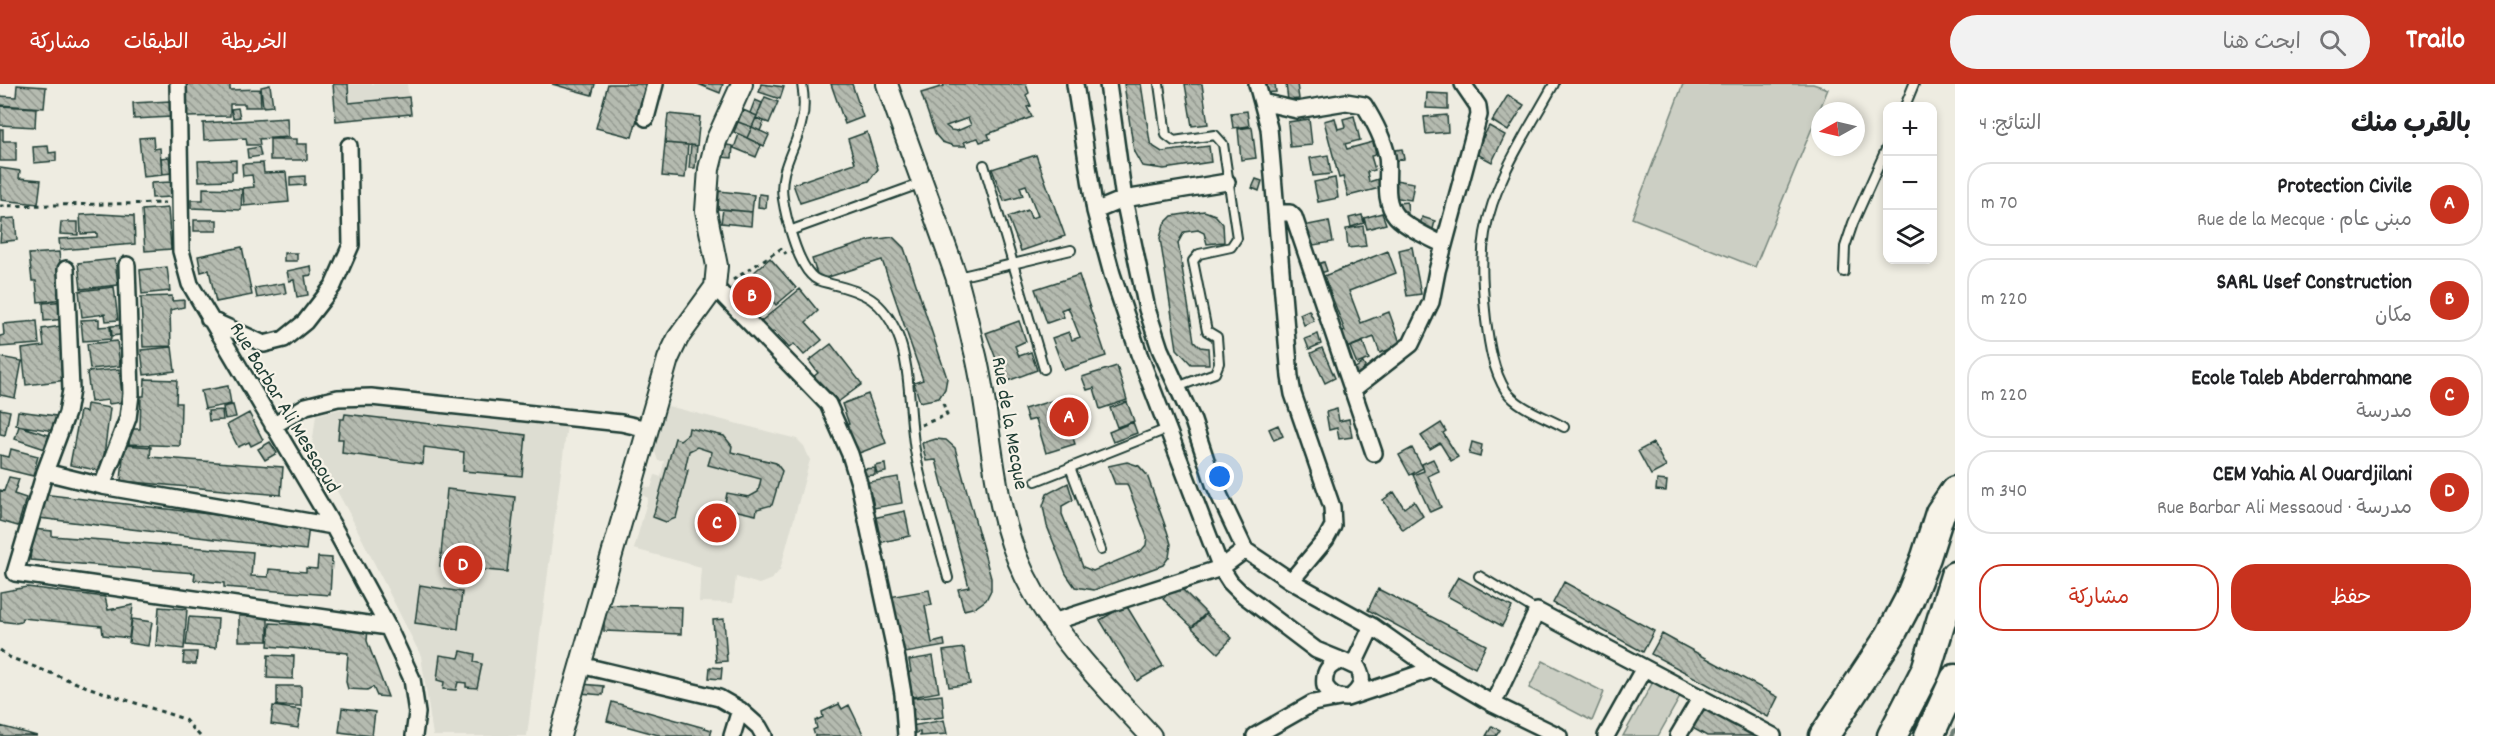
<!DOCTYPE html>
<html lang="ar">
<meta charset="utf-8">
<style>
:root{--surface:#fff;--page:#f2f2f2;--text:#202124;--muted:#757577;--line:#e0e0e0;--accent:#c8321e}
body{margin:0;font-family:Dekko,"Playpen Sans Arabic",sans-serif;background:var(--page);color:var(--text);direction:rtl}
.controls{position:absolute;right:18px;top:18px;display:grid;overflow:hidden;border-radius:12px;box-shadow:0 3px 9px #0003}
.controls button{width:54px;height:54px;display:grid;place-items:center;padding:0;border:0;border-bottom:2px solid var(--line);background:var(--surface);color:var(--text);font:30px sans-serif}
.compass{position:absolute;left:1811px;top:18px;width:54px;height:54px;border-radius:50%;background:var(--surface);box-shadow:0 3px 9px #0003;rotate:262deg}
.you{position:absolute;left:1220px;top:393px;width:21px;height:21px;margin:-15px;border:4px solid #fff;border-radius:50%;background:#1a73e8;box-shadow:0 0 0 9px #1a73e833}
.badge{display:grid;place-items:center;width:39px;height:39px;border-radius:50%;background:var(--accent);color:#fff;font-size:20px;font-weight:700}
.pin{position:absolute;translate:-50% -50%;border:3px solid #fff;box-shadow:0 2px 6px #0006}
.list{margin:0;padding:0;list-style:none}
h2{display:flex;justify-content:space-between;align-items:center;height:78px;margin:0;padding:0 24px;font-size:26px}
h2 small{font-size:20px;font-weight:400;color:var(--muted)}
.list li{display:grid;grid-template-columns:39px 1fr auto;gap:18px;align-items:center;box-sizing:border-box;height:84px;margin:0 12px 12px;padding:0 12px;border:2px solid var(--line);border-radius:24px}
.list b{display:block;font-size:22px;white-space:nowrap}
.list p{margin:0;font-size:20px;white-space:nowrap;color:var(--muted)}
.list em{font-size:20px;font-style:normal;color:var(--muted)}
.actions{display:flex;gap:12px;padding:18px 24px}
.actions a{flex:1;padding:14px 0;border:2px solid var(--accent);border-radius:24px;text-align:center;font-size:21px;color:var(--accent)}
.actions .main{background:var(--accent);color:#fff}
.icon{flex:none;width:33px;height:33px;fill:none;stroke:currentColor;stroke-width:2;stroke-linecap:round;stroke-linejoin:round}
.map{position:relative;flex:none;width:1955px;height:652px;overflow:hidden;direction:ltr}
header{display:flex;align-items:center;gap:36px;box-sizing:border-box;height:84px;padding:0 30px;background:var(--accent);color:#fff}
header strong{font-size:28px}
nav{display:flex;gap:33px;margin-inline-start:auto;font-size:21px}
.search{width:420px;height:54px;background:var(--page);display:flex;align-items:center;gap:15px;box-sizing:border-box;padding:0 21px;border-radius:33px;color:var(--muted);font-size:22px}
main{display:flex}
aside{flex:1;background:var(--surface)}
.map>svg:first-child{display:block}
.built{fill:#ddddd2}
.grass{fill:#cccfc4;stroke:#76867c;stroke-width:1.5}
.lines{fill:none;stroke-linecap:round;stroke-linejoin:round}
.stream{stroke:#6c7e74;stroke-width:4.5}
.building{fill:url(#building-back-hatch);stroke:#1f3d34;stroke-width:1.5;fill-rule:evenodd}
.service-casing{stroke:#1f3d34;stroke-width:12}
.minor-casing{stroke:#1f3d34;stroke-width:20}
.tertiary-casing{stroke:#1f3d34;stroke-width:24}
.motorway-casing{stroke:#1f3d34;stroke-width:33}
.path{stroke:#1f3d34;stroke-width:3;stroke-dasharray:4.5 4.5;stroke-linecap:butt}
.service{stroke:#f7f3e8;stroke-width:8}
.minor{stroke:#f7f3e8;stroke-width:15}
.tertiary{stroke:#f7f3e8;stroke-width:20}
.motorway{stroke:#f7f3e8;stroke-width:28}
.labels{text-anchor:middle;stroke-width:4.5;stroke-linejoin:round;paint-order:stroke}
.street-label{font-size:21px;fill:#1f3d34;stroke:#f7f3e8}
</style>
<header>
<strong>Trailo</strong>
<div class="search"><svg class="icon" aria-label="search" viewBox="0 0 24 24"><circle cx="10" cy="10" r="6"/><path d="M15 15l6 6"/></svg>ابحث هنا</div>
<nav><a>الخريطة</a><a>الطبقات</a><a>مشاركة</a></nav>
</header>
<main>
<aside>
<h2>بالقرب منك<small>النتائج: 4</small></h2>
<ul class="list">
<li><span class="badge">A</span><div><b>Protection Civile</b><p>مبنى عام · Rue de la Mecque</p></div><em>70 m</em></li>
<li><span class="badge">B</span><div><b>SARL Usef Construction</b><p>مكان</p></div><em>220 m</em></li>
<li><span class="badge">C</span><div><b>Ecole Taleb Abderrahmane</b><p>مدرسة</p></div><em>220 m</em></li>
<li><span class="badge">D</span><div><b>CEM Yahia Al Ouardjilani</b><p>مدرسة · Rue Barbar Ali Messaoud</p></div><em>340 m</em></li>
</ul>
<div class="actions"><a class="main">حفظ</a><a>مشاركة</a></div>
</aside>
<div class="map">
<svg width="1955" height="652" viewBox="0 0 1955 652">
<defs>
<pattern id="building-back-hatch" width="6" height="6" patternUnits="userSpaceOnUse" patternTransform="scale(1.5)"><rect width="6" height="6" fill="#b5bbb0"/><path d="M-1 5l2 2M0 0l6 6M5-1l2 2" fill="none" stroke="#939990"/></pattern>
</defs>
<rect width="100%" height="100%" fill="#eeece1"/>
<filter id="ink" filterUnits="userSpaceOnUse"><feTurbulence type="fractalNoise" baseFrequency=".0167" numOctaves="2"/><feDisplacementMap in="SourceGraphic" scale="12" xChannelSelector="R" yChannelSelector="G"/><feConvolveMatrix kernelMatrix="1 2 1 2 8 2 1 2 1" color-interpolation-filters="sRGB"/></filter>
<g filter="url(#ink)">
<!-- built -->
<path class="built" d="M333,0H407L411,30L336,37Z
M664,321L797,355L804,362L810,376L780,486L772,495L759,500L736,493L733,519L699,518L701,483L634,465L648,414L642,411L644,402L651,404L655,391L661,393L664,377H658L652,359Z
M354,322L567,341L527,652H433L421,572L348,427L312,362L316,331Z"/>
<!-- grass -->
<path class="grass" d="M1683,0H1813L1828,5L1755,183L1632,134Z
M1543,577L1604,608L1592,637L1529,604Z
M1653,598L1680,613L1658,652H1623Z"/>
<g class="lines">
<!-- stream -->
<path class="stream" d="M1952,652L1955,646"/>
</g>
<!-- building -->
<path class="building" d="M186,0H230V6L260,5L261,23H245V20H230V32L187,33Z
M333,0H348L349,19L409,13L411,30L336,37Z
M552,0H595L592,11Z
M608,0H647L632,53L596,44Z
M698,0H723L720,9Z
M761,0L784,3L780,15L759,8Z
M831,0H852L863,33L845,40Z
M943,0H1026L1029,9L1026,11L1031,22L1027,23L1032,33L988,50L990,55L980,58L978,54L964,58L966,62H954L942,58L935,50L921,9L944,2ZM968,34L971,41L957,47L951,46L946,42Z
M1124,0H1141L1150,58L1154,63L1162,68L1209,62L1211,78L1164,85L1142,82L1134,68Z
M1185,0H1202L1208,40L1192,42Z
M1262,0H1275L1276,8L1263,9Z
M1286,0H1297L1299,15L1288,16Z
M17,1L46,3L44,24L0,21V12L16,13Z
M270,1L273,22L263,23L261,3Z
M1427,9L1448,10V25L1426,24Z
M1508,11L1524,21L1508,47L1492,37Z
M765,13L778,18L769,39L756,34Z
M755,16L762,19L757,32L750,29Z
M170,17L171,33L134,35L133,19Z
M0,22L36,24L35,43L0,41Z
M238,24L240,33L233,34L231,25Z
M743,26L757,32L752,43L738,38Z
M1247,27L1249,42L1233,44L1231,29Z
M668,30L700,33L697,62L665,59Z
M1447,31L1448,48L1426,50L1424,33Z
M1354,32L1360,56L1345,60L1347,65L1373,58L1376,71L1371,72L1375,86L1367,88L1369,98L1378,95L1380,104L1348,112L1343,93L1339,94L1324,37L1335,34L1338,45L1345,43L1343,35Z
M287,34L288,53L259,55L260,61H247L246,54L204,56L203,39Z
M756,34L764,37L760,47L752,43Z
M1309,35L1312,61L1290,63L1288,38Z
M738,38L752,43L747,54L734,48Z
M1489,42L1505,51L1492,78L1475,69Z
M752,43L769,51L764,62L747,54Z
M1252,43L1256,74L1241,76L1238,45Z
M0,45H3V57H16V77H0Z
M867,48L878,85L869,97L800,119L793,100L855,79L848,55Z
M739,50L761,61L756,73L734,64Z
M153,53L154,65L160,64L162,91L143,93L139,54Z
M270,55H297V60H307V76H270Z
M665,59L688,61L685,94L662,92Z
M722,60L733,62L732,74L721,73Z
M691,61L697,62L695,84H689Z
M48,62L49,69L56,68V77L34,79L33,63Z
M259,63L261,72L248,74L247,65Z
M1402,65L1404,75L1390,78L1388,67Z
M1036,71L1065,152L1021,167L1008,133L1028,126L1031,134L1038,132L1026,101L1020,103L1023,112L1004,117L992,85Z
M1328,71L1331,90L1313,92L1310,74Z
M169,73L171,89L163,90L161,74Z
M236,76V88H232V96L199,97L198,77Z
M263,79L264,89L286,88L289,118L244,122L243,104L254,103L252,91L243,92L242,80Z
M0,84L20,87L19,94L41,96L38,120L1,116Z
M305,92V101L290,102V93Z
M1335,94L1338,114L1318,118L1314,98Z
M1256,95L1262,97L1259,107L1252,104Z
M1395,96L1414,99L1411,116L1392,113Z
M171,98V113L152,114L151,99Z
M203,104L242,105L241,126L191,124V116H203Z
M719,107L754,111L752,128L718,125Z
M759,110L767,111L766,124L758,123Z
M1407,118L1408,131L1398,132V119Z
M168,124L171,165L145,167L142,126Z
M723,125L752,128L751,142L721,139Z
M1204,127L1215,131L1223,140L1224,158L1207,160L1204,149L1198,146L1184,148L1178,159L1194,257L1200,263L1208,264L1209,280H1191L1177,265L1160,154L1164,140L1172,132Z
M1382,129L1386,140L1367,145L1364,134Z
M100,130L134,132L135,160L60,166L59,155L97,153V149L81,150L80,131Z
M1362,131L1364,139L1351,143L1349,134Z
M1422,133L1435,137L1432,149L1419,146Z
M15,134L17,156L0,158L2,135Z
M194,136H217V147H194Z
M1329,137L1333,158L1307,162L1303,142Z
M61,138H78V151L60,150Z
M1363,142L1366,162L1348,164L1346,145Z
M893,153L904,164L947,294L945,305L939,314L920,318L914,299L923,296L882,176L819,196L812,175L871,156Z
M242,163L252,211L216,218L209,186L201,188L198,172Z
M1412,163L1421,210L1407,212L1399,166Z
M1388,167L1396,189L1349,207L1361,239L1389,228L1401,261L1380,269L1374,253L1341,266L1335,251L1345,247L1324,192Z
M59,168L64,215L38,218L36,197H32L29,170Z
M284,169H297V177H284Z
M770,174L796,204L776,221L750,192Z
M115,175L118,201L81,205L78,179Z
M1324,178L1327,187L1317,190L1314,181Z
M311,182L312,191L305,192L308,211L297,213L294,196L289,197L287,187Z
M167,183L170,207L142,210L140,186Z
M745,191L772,220L758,233L732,204Z
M1079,191L1106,272L1064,286L1052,254L1069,248L1072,256L1080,253L1068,223L1061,226L1064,233L1047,239L1035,205Z
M284,199L286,209L257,214L255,204Z
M114,203L118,236L106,237L105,230L82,233L79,207Z
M800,205L818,227L806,238L822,256L804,271L794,260L789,264L774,247L770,251L760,238Z
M172,212V217L184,216V223L170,226L171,262L143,263L141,213Z
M65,217L66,235L44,237L43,219Z
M1309,226L1314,237L1304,241L1300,230Z
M99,235V243L110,242L111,255L83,257L81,236Z
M37,237L39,260L0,263V252L4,251L3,240Z
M1019,237L1026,257L1015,262L1019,272L1031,268L1037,286L1005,298L986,249Z
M126,241L127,250L112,252L111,242Z
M61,242L67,296L26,301L22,265L44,262L42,245Z
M1318,250L1321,260L1309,265L1305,255Z
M117,257L120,282L90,285L87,260Z
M1363,258L1369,275L1357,280L1350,263Z
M831,260L862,300L838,318L830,308L825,312L812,294L818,289L809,277Z
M172,263L175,287L144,291L141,266Z
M1322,264L1335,294L1325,299L1311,269Z
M0,273L22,277L15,314L0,311Z
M1363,279L1366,285L1355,292L1351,287Z
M1117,282L1127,316L1100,325L1094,304L1087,306L1082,293Z
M119,285L123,318L109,320L108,316L91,318L87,288Z
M145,295L177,296L176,319H181L180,362L129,360L130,345H140L141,312H144Z
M228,302L231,320L205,325L201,307Z
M868,310L886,359L859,369L856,362L851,364L843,342L849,340L842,320Z
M1058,315L1060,323L1050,326L1057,349L1070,345L1075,360L1046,369L1036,335L1028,337L1024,325Z
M1127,318L1134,337L1117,343L1110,324Z
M87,320L110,324L102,387L70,381L80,327L86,328Z
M233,321L236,333L225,335L223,323Z
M0,325L10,327L5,351L0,350Z
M1337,325L1339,337L1349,335L1352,353L1339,355L1337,344L1329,346L1326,328Z
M222,326L223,336L209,337L208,327Z
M18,327L56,332L54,347L16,341Z
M249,329L263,356L251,362L249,358L238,363L227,341Z
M345,330L526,351L522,392L463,387L464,368L424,363L423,380L342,369L343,355H338L340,335H344Z
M1133,338L1137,349L1113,358L1109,348Z
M1441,339L1446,347L1443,349L1458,373L1451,377L1440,359L1430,365L1421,352Z
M1278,341L1283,352L1274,356L1269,345Z
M19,342L52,352L48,366L15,355Z
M689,344L724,352L732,362L731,368L776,379L782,387L772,421L757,425L756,431L724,424L727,409L749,413L758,408L761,395L708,381L712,368L697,363L689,367L685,385L688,386L676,434L666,438L653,433L675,354L680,356L688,350Z
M936,355L946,356L955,364L991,494V506L986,516L976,523L964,526L958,505L969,503L936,376L926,377L922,359Z
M270,358L277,369L265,376L258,365Z
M1472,358L1482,361L1480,373L1469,370Z
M1653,359L1666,383L1651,391L1638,367Z
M124,361L151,363L150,373L283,383L281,411L121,397Z
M1412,364L1423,384L1410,391L1399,371Z
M11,365L38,372L33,392L0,384V371L9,373Z
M1433,375L1439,387L1428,392L1441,423L1430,428L1413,391L1424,387L1422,380Z
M1127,378L1139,382L1147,391L1167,447L1171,460L1169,473L1163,481L1094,506L1075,503L1066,490L1047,442L1043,422L1047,410L1068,399L1073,416L1062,422V430L1083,483L1093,487L1141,467L1146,461L1147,453L1127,400H1115L1108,382Z
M885,380L886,388L877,390L875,382Z
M875,384V391L863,392V385Z
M9,393L19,395L14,410L26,414L18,442L0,437V406L4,407Z
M898,393L902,419L874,424L872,413L865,414L863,399Z
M1657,396L1667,397L1666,407L1656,406Z
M447,405L515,413L507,488L440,482Z
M1394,408L1404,424L1414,417L1423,432L1403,446L1383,416Z
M42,410L309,442L306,466L39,434Z
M905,427L910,452L878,459L873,434Z
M33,445L52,447V452L253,468L251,492L268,493L269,485L306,488V484L317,485L318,473L332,474L330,511L224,503V499L194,496L195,489L30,476Z
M1458,493L1512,523L1502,542L1447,512Z
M1564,498L1654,547L1643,568L1553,519Z
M1177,500L1206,529L1192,543L1163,515Z
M420,501L462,508L458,545L415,539Z
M27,503L105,513L108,526L133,521L129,554L103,551L102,542L22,534L21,538L16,539L0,537V508Z
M1378,505L1486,561L1475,584L1368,526Z
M929,506L932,521L925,522L932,559L944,556L945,562L900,570L889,513Z
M604,521L682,523L681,550L604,547Z
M1126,521L1163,582L1137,597L1100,536Z
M159,523L187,525L184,565L156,562Z
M1206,530L1232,554L1218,569L1192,544Z
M239,532H268V557H239Z
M189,533L218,535L216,564L186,561Z
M132,535L152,538L148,562L129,559Z
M724,535L727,577L716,578L713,536Z
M270,539L368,544L367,557L388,613L377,612L373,603L367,606L348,605L346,598L348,569L268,562Z
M1662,550L1778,613L1768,633L1651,570Z
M964,564L970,600L949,603L943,567Z
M461,567L475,570L474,578L482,580L477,604L466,603V599L458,598L456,606L443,605L444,598L437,596L440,571L459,574Z
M184,568H197L196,580H183Z
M268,571L294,572L293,595L267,594Z
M933,572L939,608L912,613L907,589L911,588L909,576Z
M710,583L722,584L721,595L709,594Z
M581,600L604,602L603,611L580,609Z
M277,602H301V622H277Z
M942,611L944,633L908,637L906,626L914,625L912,614Z
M612,618L712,646L710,652H662L607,637Z
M839,620L842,625L849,621L864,652H815L813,646L817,644L815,637L823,633L822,628Z
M1697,621L1756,652H1707L1687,641Z
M273,622L301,626L298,644L271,640Z
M342,624L375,628L372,652L339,648Z
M944,636L947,650L920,652V648L913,650L911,642Z
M0,642L37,652H0Z
M1492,642L1500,646L1496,652H1486Z"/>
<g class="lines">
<!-- service casing -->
<g class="service-casing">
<path id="service" d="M802,0C804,12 805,24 802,36C797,64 778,84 783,115C786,134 797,177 811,191C816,197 824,198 831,200C865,208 882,216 897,249C911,280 909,331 915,366C922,409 937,451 948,494
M1159,0L1166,51L1174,57L1215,51L1223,60L1237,154L1231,163L1199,170L1193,177L1207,247L1217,253L1219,279L1215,289L1177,303
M1554,0C1528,47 1494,96 1485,149C1480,178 1483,208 1486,236C1489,260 1493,287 1506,307C1518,324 1546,333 1564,343
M1905,22L1914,0
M984,81L1044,285
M792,146L922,99
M1844,188L1845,163L1853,139L1888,61
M958,193L1071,166
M1070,383L1101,466
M1036,397L1167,345
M1479,492L1537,527"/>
</g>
<!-- minor casing -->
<g class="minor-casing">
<path id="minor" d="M178,0L181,167L190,200L333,442L388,543L412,595L417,629L414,652
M1075,0L1095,127L1112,190L1139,270L1221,484L1230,498L1241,509L1316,566L1343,577
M1108,0L1124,115L1147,225L1160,265L1193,337L1214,400L1245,466L1291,497L1372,542L1433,585L1493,620L1559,652
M1257,0L1269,44L1290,293L1293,310L1332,423L1333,442L1326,455L1291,497
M1262,18L1297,26L1346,18L1364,21C1374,37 1383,53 1387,72C1390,91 1382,115 1396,132C1406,143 1430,154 1444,161
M646,34L655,0
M1095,127L1124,115L1227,98
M1276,129H1290L1294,133L1374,369
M66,185L71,306L67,329L45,388L15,489L388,543
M715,203L828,320L850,370L859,399L897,575L903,610L906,652
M209,235L264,260L284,255L305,238L333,202L351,161L349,62
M1352,306L1411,260L1431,218L1437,187L1479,31L1478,22L1463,0
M273,342L306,322L338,314L371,313L621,339L648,345
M45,388L102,402L333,442
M102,402L128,334L131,310L127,181
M1053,538L1221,484L1245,466
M1354,580L1372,542
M580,581L719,614L740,626L759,643L764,652
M1353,611C1362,603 1364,595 1358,584L1343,577C1329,579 1323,588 1325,602C1331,611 1337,614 1347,614L1433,585
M1493,620L1537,527L1773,652
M732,652L740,626
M1255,652L1313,619L1340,614
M1606,652L1644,584
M1678,652L1701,613"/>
</g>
<!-- tertiary casing -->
<g class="tertiary-casing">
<path id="tertiary" d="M887,0C909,64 934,128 956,192C964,218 969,245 976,272C993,345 991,423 1025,492C1055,553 1106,603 1151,652
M560,652L668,275L678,254L715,203L717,182L706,127L709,85L716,57L742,0"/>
</g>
<!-- motorway casing -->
<g class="motorway-casing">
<path id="motorway" d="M1824,652L1890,552L1909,516L1926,473L1940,429L1955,407
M1892,652L1926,586L1955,492
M1929,652L1955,595"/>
</g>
<!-- path -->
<path class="path" d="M0,122L165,119
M733,196L782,164L786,170
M921,341L947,331L942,316
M0,566L9,573L87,603L184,635L200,652"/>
<!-- service -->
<use href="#service" class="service"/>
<!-- minor -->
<use href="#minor" class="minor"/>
<!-- tertiary -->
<use href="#tertiary" class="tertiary"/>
<!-- motorway -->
<use href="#motorway" class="motorway"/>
</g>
</g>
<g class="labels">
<!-- street labels -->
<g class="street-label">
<text transform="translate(286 323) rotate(59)" y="7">Rue Barbar Ali Messaoud</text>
<text transform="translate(1011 339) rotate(80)" y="7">Rue de la Mecque</text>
</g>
</g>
</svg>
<div class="controls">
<button>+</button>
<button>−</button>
<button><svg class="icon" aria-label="layers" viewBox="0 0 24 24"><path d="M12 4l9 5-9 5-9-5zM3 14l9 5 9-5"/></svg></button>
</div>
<svg class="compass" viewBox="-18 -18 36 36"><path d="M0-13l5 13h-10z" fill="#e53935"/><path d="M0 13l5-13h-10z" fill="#757577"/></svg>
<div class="you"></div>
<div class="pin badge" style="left:1069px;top:333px">A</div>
<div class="pin badge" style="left:752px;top:212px">B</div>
<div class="pin badge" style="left:717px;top:439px">C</div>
<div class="pin badge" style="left:463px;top:481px">D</div>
</div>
</main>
